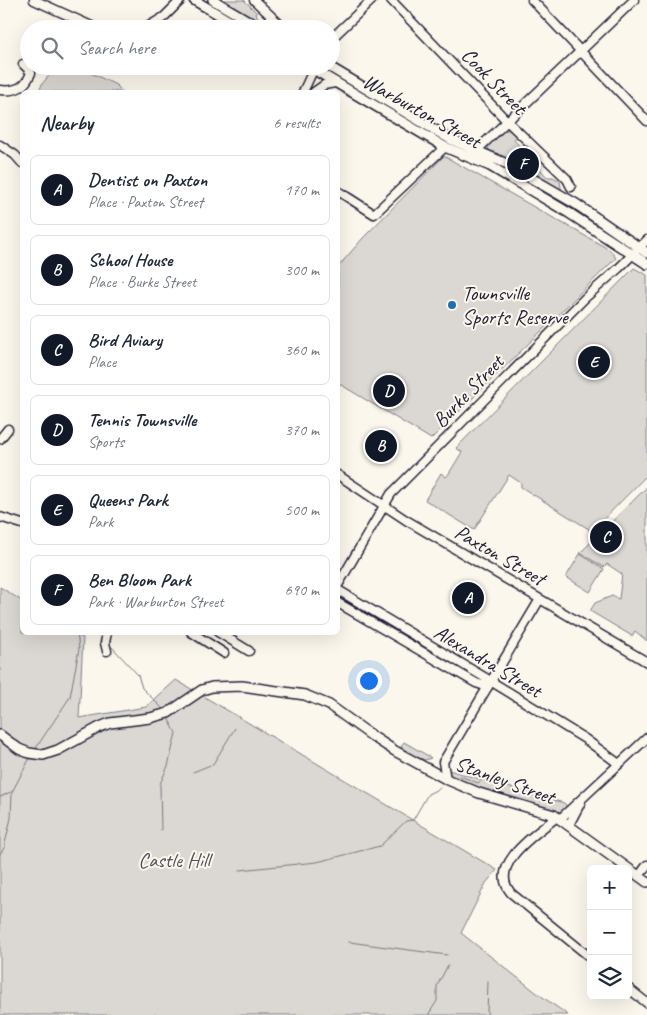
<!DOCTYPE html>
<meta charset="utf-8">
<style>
:root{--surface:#fff;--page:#f6f6f7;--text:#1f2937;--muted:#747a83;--line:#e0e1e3;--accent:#111827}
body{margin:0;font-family:Caveat,sans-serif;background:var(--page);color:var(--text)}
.controls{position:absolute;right:15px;bottom:15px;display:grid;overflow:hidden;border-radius:8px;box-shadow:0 5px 20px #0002}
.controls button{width:45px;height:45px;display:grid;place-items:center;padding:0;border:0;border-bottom:1px solid var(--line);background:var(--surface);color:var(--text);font:25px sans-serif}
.you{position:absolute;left:368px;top:680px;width:18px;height:18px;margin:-12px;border:4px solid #fff;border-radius:50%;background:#1a73e8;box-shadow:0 0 0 8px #1a73e833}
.badge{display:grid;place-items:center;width:32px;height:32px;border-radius:50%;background:var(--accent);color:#fff;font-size:16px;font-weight:700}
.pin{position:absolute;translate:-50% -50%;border:2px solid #fff;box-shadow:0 1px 5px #0006}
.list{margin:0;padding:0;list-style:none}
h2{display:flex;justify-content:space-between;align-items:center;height:65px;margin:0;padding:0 20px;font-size:21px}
h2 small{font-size:16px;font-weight:400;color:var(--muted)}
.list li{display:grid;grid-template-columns:32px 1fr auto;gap:15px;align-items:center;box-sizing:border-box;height:70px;margin:0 10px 10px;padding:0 10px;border:1px solid var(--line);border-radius:8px}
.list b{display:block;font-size:19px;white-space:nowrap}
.list p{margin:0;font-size:16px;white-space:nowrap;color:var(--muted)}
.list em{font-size:16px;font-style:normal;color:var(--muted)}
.icon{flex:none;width:28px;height:28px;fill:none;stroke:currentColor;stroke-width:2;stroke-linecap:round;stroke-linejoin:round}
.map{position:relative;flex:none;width:647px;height:1015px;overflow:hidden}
.search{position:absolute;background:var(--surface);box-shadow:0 5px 20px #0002;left:20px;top:20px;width:320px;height:55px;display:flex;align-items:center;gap:12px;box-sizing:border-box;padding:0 18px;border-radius:28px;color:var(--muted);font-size:19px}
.panel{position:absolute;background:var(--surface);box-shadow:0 5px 20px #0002;left:20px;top:90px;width:320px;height:545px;border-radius:8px}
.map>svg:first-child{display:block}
.green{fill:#dbd8d3;stroke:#7e7d87}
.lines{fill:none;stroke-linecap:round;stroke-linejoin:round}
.stream{stroke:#787681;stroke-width:1}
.minor-casing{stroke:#22223b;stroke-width:11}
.major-casing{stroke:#22223b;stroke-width:12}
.minor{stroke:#fbf7ec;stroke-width:8}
.major{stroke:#fbf7ec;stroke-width:9}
.poi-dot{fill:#1f6fb2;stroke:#fbf7ec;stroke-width:2}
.labels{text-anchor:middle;stroke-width:4;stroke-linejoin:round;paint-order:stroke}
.street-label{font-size:21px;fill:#22223b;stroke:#fbf7ec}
.poi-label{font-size:21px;fill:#22223b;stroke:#fbf7ec;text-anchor:start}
.park-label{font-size:21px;fill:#505061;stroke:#fbf7ec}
</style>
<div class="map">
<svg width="647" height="1015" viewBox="0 0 647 1015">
<rect width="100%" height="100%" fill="#fbf7ec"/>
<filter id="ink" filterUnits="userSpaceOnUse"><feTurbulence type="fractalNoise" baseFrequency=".02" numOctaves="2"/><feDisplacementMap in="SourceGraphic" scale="10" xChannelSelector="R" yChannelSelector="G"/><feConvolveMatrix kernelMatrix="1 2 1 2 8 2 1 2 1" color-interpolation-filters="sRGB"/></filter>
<g filter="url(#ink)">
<!-- green -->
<path class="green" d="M220,0H244L256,12L257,16L261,21L273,23L271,29Z
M89,72L116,85L123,92H39L42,84L51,73Z
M504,130H509L516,136L514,140L547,177H553L560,181L562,194L488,152L489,145Z
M444,156L610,250L616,258L431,439L338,383V267L363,238Z
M634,268L647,275V475L592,531L521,487V483L509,475L474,530L425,500L441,473L446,477L448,475L462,452L456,448Z
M647,487V641L635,631L632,636L590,611L595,603L612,596L619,599L622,574L607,564L604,567L580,553Z
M580,554L604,569L590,592L566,577Z
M0,587L22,601V632L74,633L83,638L79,718L146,707L176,680L497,870L486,883L461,933L537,993L568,1015H0Z
M343,600H348L485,682H479L341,601Z
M404,742L430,757L431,758L425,760L419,758L418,760L401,747Z
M445,769L564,803L566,805V809C562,813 556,814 551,809L482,789L448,776Z"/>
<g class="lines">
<!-- stream -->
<path class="stream" d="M112,647L138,675L142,688L164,710
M34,751L70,697L79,649L77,632
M193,772L213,764L235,728
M456,778L460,776L478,783L482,780
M0,797L11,792
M161,830L160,784L168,766L176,733L168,718
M0,854L4,848L11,818L12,792L31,756
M240,870L317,862L380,846L406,821L413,820L428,794L440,788
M349,942L447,955
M428,1015L437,1001V986L448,965
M487,1015L488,981"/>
<!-- minor casing -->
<g class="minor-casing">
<path id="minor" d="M34,0L98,29
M254,0L285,29
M391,0L507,121L567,179L571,187
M532,0L647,121
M144,29L164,17L181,0
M331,39L372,0
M0,90C15,92 25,88 31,73L29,70L23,64
M303,92L315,66
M314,92L324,85L335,83
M0,145L15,155L22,163
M477,150L634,0
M338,191L374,214L445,147
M0,439L8,429
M338,475L406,520L647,662
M0,517L22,524
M338,585L391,494L585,298L619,268L647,240
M338,590L484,677L585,739L619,764
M338,603L476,683L488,687
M191,632L224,653
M218,632L249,651
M107,651L105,643L107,632
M446,779L443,762L540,599
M557,817C537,833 487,865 511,893L591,958
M560,819L647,738
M569,825L580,804
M639,876L647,865
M628,988L647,1003"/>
</g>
<!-- major casing -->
<g class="major-casing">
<path id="major" d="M194,0L243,29
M213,0L262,29
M308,66L445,147L490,166L569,213L647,264
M328,66L450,139L507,164L576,204L647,253
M0,735L19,749L29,753L43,755L58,750L100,727L110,723L150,718L168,713L202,690L212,687L242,686L305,695L329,705L372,736L395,751L446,779L479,793L554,815L647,882"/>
</g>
<!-- minor -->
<use href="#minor" class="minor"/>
<!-- major -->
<use href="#major" class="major"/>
</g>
</g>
<!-- markers -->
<circle class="poi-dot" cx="452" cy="305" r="5"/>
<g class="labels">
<!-- street labels -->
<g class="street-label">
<text transform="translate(494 81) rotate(46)" y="7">Cook Street</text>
<text transform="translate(422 111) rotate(29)" y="7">Warburton Street</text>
<text transform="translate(468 391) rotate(-46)" y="7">Burke Street</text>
<text transform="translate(500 555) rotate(30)" y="7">Paxton Street</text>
<text transform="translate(488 661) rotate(31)" y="7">Alexandra Street</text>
<text transform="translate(505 780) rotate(20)" y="7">Stanley Street</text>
</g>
<!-- poi labels -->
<g class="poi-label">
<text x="462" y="300">Townsville<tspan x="462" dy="24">Sports Reserve</tspan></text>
</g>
<!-- park labels -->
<g class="park-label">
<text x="174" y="867">Castle Hill</text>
</g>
</g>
</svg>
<div class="controls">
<button>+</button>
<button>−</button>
<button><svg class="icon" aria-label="layers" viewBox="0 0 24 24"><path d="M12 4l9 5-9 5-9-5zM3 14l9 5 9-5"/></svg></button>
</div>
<div class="you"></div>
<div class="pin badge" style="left:468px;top:598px">A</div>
<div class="pin badge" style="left:381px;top:446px">B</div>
<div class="pin badge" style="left:606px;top:537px">C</div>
<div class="pin badge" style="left:389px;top:391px">D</div>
<div class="pin badge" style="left:594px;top:362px">E</div>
<div class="pin badge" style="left:523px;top:164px">F</div>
<div class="search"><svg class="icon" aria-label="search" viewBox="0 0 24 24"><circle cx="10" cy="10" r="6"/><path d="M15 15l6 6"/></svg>Search here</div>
<section class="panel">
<h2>Nearby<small>6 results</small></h2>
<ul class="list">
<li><span class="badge">A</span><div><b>Dentist on Paxton</b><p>Place · Paxton Street</p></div><em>170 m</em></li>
<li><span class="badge">B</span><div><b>School House</b><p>Place · Burke Street</p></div><em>300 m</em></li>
<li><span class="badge">C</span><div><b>Bird Aviary</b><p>Place</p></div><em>360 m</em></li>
<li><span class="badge">D</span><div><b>Tennis Townsville</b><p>Sports</p></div><em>370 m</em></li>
<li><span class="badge">E</span><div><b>Queens Park</b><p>Park</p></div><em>500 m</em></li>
<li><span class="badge">F</span><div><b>Ben Bloom Park</b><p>Park · Warburton Street</p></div><em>690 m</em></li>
</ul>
</section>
</div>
